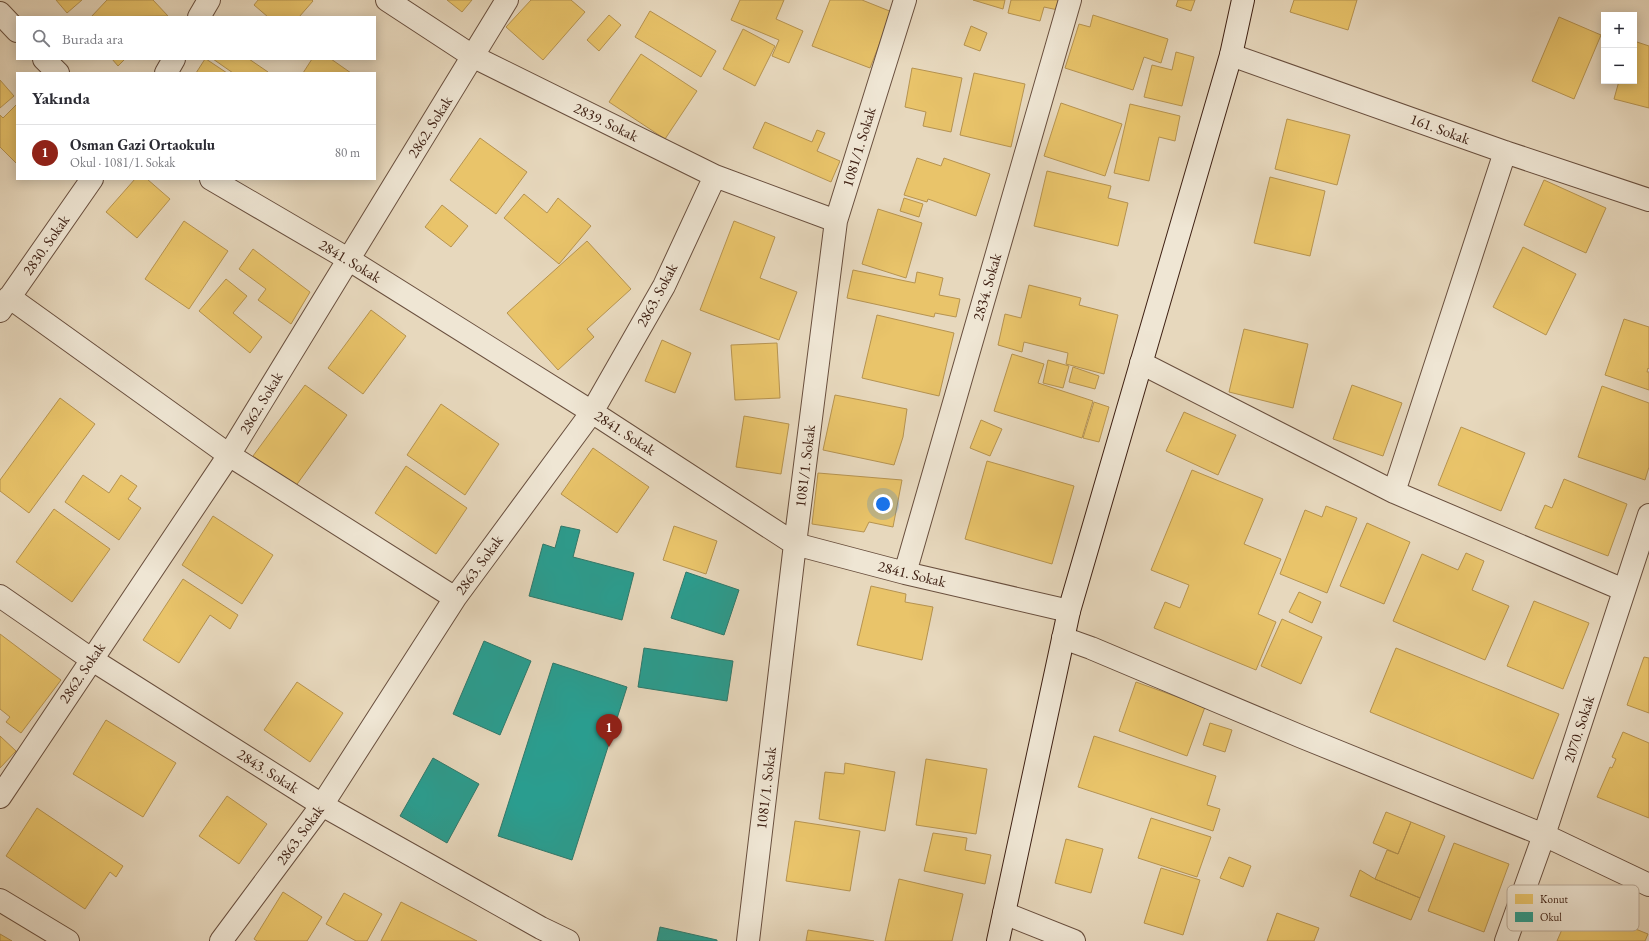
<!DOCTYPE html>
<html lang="tr">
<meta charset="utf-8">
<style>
:root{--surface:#fff;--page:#f2f2f3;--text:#2b2b33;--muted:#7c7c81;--line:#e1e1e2;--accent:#8f2418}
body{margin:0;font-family:"EB Garamond",serif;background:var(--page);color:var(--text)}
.controls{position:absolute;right:12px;top:12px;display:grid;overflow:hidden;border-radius:0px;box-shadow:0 2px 10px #0003}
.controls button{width:36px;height:36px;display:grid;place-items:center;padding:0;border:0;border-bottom:1px solid var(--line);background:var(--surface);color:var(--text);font:20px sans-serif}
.you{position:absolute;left:883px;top:504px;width:14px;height:14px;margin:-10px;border:3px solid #fff;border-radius:50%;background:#1a73e8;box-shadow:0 0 0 6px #1a73e833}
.badge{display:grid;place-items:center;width:26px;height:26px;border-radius:50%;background:var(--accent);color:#fff;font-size:13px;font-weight:700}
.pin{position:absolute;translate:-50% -33px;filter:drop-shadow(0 1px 2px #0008)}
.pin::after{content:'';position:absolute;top:21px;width:14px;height:12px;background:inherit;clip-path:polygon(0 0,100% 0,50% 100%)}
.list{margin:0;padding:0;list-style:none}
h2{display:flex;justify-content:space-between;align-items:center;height:52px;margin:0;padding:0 16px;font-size:17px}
h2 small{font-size:13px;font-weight:400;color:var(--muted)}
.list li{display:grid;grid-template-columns:26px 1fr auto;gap:12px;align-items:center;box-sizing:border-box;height:56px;padding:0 16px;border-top:1px solid var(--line)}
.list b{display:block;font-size:15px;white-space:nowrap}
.list p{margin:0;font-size:13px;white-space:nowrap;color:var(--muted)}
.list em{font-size:13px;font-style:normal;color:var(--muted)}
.icon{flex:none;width:22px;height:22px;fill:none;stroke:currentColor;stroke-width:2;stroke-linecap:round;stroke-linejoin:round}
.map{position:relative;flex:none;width:1649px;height:941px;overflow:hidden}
.search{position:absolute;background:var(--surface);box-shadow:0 2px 10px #0003;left:16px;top:16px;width:360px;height:44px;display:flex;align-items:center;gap:10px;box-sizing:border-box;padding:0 14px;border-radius:0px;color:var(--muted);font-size:15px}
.panel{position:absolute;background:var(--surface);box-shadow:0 2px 10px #0003;left:16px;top:72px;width:360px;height:108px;border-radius:0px}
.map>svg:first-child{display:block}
.homes{fill:#e9c46a;stroke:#b69350}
.schools{fill:#2a9d8f;stroke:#30786a}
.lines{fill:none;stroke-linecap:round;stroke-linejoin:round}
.street-casing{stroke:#694f3e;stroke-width:24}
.secondary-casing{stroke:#3f2114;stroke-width:24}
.street{stroke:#efe6d4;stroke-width:22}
.secondary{stroke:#efe6d4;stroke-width:22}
.labels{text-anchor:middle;stroke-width:4;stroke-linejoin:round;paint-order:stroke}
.street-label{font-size:15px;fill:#3f2114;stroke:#efe6d4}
.key{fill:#efe6d4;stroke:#baab9a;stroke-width:1}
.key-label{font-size:11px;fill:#3f2114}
</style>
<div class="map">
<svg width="1649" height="941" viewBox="0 0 1649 941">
<rect width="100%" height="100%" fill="#e7d8bd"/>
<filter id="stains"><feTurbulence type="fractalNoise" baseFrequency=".005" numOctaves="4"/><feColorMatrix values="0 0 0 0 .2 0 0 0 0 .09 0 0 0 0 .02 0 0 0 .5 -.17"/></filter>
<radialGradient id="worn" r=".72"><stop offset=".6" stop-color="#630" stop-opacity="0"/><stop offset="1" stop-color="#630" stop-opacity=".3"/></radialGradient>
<!-- homes -->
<path class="homes" d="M56,0H82L67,13Z
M107,0H153L168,16L91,17Z
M258,0H312L313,1L299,17H268L254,5Z
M447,0H472L462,12Z
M531,0H571L585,12L543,60L506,27Z
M740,0H784L776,19L803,31L789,63L772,56L779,40L731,20Z
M830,0H862L892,12L870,68L812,46Z
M973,0H1005L1003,9Z
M1011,0H1060L1058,10L1044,7L1040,21L1008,13Z
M1178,0H1195L1191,11L1176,6Z
M1294,0H1357L1348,30L1290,12Z
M650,11L716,51L701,77L635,37Z
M609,15L621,25L599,51L587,40Z
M1093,15L1168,39L1161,63L1144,57L1133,90L1065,68L1079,24L1090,27Z
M1559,17L1601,35L1574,99L1532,81Z
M971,26L987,33L980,51L964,45Z
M743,29L775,46L755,86L723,69Z
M1634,41L1649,46V108L1614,99L1619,81H1634Z
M1176,52L1194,57L1182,106L1144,97L1152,65L1172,70Z
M641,54L697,91L665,139L609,102Z
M112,59H125L118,66Z
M205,59H206L227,73H196Z
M213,59H249L268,72L267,73H233Z
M312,59H331L351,73H303Z
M912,68L962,78L951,132L923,126L926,112L905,107Z
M974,73L1025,84L1011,147L960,135Z
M0,80L14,96L0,108Z
M1061,103L1122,124L1105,176L1044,156Z
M17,104V164L0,147V115L3,118Z
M1130,104L1180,116L1175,141L1159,137L1149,181L1114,173Z
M1287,119L1350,135L1337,185L1275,169Z
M765,122L812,142L817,130L825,133L817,151L840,161L831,182L753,148Z
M480,138L527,172L496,214L450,180Z
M917,158L941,166L944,158L990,174L976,216L928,199L927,202L904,195Z
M1047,171L1111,186L1108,198L1128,203L1118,246L1034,226Z
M1270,177L1325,191L1310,256L1254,243Z
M135,179H147L170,199L137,238L106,212Z
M1544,180L1606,208L1586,253L1524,225Z
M524,194L547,213L558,198L591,226L559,264L504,218Z
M904,198L923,204L919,217L900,211Z
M442,205L468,226L451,247L425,227Z
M878,209L922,223L906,278L862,264Z
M184,221L228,251L189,309L145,279Z
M734,221L775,237L760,278L797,292L779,340L700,310Z
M587,241L631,289L587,329L594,337L558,370L507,313Z
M1523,247L1576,274L1546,335L1493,307Z
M253,249L310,292L291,324L258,300L266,289L239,269Z
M853,270L915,283L917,272L943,278L939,295L960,299L956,317L935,313L934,317L847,298Z
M226,279L247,296L233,313L262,337L250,353L199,311Z
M1029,285L1081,298L1079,305L1118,315L1104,374L1066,364L1068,353L1024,342L1022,352L998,345L1005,314L1021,318Z
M371,310L406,336L363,394L328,368Z
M877,315L954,333L939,396L862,378Z
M1624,319L1649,327V369L1648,368L1647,372H1649V390L1605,375Z
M1244,329L1308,344L1293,408L1229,392Z
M662,340L691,353L675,393L645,381Z
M777,343L780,398L735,400L731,345Z
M1012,354L1044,364L1038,383L1093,401L1082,438L994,411Z
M1048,360L1069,366L1063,388L1043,383Z
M1073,367L1099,376L1095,389L1069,382Z
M305,385L347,415L295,487L253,456Z
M1352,385L1402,403L1383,456L1333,439Z
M1602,386L1649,403V467L1645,480L1578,457Z
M835,395L907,409L903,437L894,465L823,450Z
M60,398L95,424L29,513L0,491V480Z
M1094,402L1109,407L1099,442L1083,438Z
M441,404L499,444L465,495L407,455Z
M1184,412L1236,435L1218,475L1166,451Z
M744,416L789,424L781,474L736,467Z
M981,420L1002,429L990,456L970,448Z
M1461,427L1525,453L1501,511L1438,485Z
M593,448L649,487L617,533L561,494Z
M987,461L1074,486L1052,564L965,539Z
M406,466L467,508L436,554L375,513Z
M1192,470L1263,499L1244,544L1281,559L1258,614L1276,622L1256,670L1154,628L1165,602L1180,608L1189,585L1151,570Z
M818,473L902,480L893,527L869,522L864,532L812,524Z
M83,475L109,493L121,475L137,486L128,499L141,508L119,540L65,502Z
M1564,479L1627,504L1608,556L1535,528L1545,505L1552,508Z
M1326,506L1357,518L1327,593L1280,574L1305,510L1322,517Z
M54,509L110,549L72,602L16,562Z
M213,516L273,555L242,604L182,565Z
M1367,523L1410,542L1384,604L1340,586Z
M674,526L717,541L706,574L663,560Z
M1466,553L1484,561L1472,590L1509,606L1485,660L1393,621L1422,554L1458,570Z
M183,579L238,615L230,629L210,615L179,663L143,640Z
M871,586L906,594L905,602L933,607L922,660L857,645Z
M1299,592L1321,602L1312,623L1289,612Z
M1534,601L1589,623L1563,689L1507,666Z
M1282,619L1322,637L1301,684L1261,666Z
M0,634L61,680L21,733L6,722L10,717L0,709Z
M1396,648L1559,714L1533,779L1370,712Z
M1644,657L1649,658V713L1627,705Z
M297,682L343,713L310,762L264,730Z
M1136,682L1205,707L1187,756L1119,731Z
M106,720L176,763L143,817L73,774Z
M1210,723L1232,730L1225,752L1203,745Z
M1623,732L1649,743V818L1597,797L1610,767L1612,768L1616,759L1612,757Z
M0,736L16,751L0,768Z
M1094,736L1216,776L1207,805L1220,809L1213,831L1078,787Z
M926,759L987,769L976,834L916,825Z
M845,763L895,772L885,831L819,819L825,772L844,774Z
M227,796L267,824L239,864L199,836Z
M37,808L123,866L116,877L110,872L85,909L6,856Z
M1386,812L1411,822L1398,854L1373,843Z
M1151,818L1211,837L1197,877L1138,858Z
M795,821L860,831L850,891L786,881Z
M1411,822L1445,836L1420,898L1375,879L1387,850L1398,854Z
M933,833L967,838L965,850L991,855L985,884L924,871Z
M1066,839L1103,849L1091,893L1055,883Z
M1454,843L1509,864L1484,932L1428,911Z
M1229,857L1251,866L1243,887L1220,878Z
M1161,868L1200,880L1183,935L1144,923Z
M1360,870L1375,879L1420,898L1411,920L1350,896Z
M899,879L963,894L952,941H885Z
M283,892L322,917L307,941H257L254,939Z
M344,893L382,914L367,941H356L326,924Z
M401,902L477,941H381Z
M1573,904L1648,934L1645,941H1557Z
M1277,913L1319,928L1314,941H1267Z
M808,930L874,941H806Z
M0,934L12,941H0Z"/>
<!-- schools -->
<path class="schools" d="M561,526L580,530L573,557L634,573L622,620L529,596L543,544L555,548Z
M686,572L739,590L724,635L671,618Z
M484,641L531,661L500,735L453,714Z
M644,648L733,661L727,701L638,687Z
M553,663L627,687L572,860L498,836Z
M433,758L479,784L447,843L400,816Z
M660,927L717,940V941H657Z"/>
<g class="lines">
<!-- street casing -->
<g class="street-casing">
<path id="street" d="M387,0L474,57L715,176L836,221
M0,13L17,31
M199,17L209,0
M1231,55L1505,152L1649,200
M44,59L58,73
M166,73L174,59
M211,179L348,259L592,412L795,544L905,573L1069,611
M9,297L229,455L455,598
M0,311L92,179
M1141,363L1394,492L1624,590
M1394,492L1505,152
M905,573L1070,0
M0,596L91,659L322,805L541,928L568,941
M1063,638L1091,648L1302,737L1544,835L1649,885
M0,797L229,455L507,0
M0,900L68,941
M1004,913L1074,941
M221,941L322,805L455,598L592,412L664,286L715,176
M748,941L795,544L836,221L905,0
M1506,941L1544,835L1649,515"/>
</g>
<!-- secondary casing -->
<g class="secondary-casing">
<path id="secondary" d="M998,941L1069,611L1231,55L1243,0"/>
</g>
<!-- street -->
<use href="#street" class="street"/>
<!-- secondary -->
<use href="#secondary" class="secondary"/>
</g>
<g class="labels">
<!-- street labels -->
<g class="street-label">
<text transform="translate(606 122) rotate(26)" y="5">2839. Sokak</text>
<text transform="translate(430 127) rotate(-58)" y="5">2862. Sokak</text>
<text transform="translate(1440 129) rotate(20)" y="5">161. Sokak</text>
<text transform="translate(859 147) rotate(-73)" y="5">1081/1. Sokak</text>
<text transform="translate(46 245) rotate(-55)" y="5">2830. Sokak</text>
<text transform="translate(350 261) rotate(31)" y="5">2841. Sokak</text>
<text transform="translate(987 287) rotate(-74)" y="5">2834. Sokak</text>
<text transform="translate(657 295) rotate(-62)" y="5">2863. Sokak</text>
<text transform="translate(261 403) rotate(-59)" y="5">2862. Sokak</text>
<text transform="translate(625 433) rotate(33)" y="5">2841. Sokak</text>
<text transform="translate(805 466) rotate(-83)" y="5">1081/1. Sokak</text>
<text transform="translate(479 565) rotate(-54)" y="5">2863. Sokak</text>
<text transform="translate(912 574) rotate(14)" y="5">2841. Sokak</text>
<text transform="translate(82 673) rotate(-56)" y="5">2862. Sokak</text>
<text transform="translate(1579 729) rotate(-72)" y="5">2070. Sokak</text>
<text transform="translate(268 771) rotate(32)" y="5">2843. Sokak</text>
<text transform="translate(766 788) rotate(-83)" y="5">1081/1. Sokak</text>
<text transform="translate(300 835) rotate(-54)" y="5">2863. Sokak</text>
</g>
</g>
<!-- legend -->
<rect x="1507" y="885" width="132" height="46" rx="6" class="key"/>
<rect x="1515" y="894" width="18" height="10" fill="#e9c46a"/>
<rect x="1515" y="912" width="18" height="10" fill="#2a9d8f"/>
<g class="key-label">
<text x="1540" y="903">Konut</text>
<text x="1540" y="921">Okul</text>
</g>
<rect width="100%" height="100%" filter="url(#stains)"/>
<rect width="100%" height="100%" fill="url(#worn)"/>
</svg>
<div class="controls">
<button>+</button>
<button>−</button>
</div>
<div class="you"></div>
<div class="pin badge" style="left:609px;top:747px">1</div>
<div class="search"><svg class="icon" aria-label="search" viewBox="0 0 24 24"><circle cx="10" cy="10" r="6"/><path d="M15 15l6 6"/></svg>Burada ara</div>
<section class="panel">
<h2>Yakında<small></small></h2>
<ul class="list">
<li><span class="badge">1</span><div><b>Osman Gazi Ortaokulu</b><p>Okul · 1081/1. Sokak</p></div><em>80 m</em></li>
</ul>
</section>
</div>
